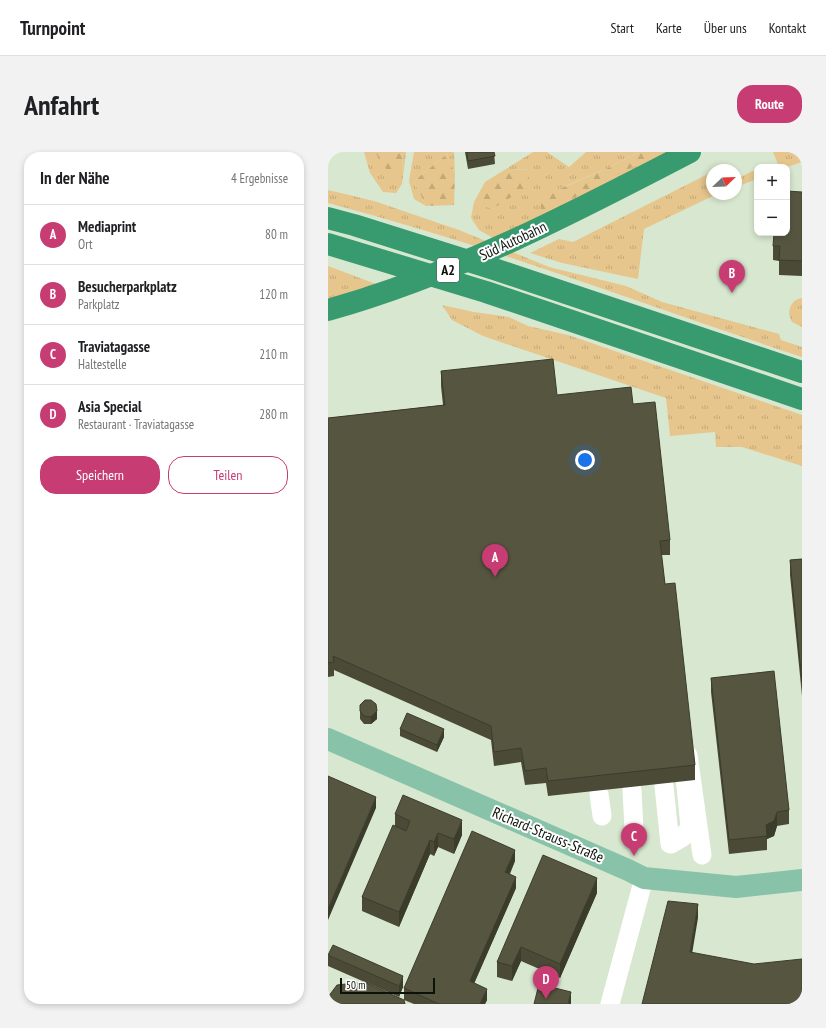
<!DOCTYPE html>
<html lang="de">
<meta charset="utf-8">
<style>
:root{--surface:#fff;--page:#f2f2f2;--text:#202124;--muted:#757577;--line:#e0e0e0;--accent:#c73c72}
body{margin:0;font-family:"PT Sans Narrow",sans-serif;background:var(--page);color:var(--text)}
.controls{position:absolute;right:12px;top:12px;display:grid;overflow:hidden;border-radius:8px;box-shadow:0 2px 6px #0003}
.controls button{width:36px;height:36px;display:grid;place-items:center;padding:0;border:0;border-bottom:1px solid var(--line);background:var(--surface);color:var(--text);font:20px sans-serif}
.compass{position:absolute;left:378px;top:12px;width:36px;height:36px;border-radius:50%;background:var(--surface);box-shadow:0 2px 6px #0003;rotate:67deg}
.scale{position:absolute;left:12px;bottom:10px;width:95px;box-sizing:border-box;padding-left:4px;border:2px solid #0c1109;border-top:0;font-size:11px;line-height:14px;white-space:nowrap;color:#0c1109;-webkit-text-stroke:3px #fff;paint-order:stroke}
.you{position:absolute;left:257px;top:308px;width:14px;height:14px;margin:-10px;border:3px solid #fff;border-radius:50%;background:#1a73e8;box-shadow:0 0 0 6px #1a73e833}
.badge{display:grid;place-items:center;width:26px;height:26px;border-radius:50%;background:var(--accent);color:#fff;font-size:13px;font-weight:700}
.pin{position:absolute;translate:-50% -33px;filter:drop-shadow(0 1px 2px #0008)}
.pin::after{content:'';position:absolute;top:21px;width:14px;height:12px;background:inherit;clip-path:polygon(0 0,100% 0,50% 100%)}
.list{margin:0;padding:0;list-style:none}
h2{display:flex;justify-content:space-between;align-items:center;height:52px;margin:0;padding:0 16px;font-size:17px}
h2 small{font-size:13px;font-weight:400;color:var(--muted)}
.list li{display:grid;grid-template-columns:26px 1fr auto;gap:12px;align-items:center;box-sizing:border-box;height:60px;padding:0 16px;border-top:1px solid var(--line)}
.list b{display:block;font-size:15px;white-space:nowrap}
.list p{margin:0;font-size:13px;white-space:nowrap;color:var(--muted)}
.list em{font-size:13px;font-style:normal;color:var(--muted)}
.actions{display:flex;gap:8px;padding:12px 16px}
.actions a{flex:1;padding:9px 0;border:1px solid var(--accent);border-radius:16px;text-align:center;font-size:14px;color:var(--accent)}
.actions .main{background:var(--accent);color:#fff}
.map{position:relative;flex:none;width:474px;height:852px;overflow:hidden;border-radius:16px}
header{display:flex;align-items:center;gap:24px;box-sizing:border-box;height:56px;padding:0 20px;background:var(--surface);border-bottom:1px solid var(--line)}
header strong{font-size:19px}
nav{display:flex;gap:22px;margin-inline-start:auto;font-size:14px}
.intro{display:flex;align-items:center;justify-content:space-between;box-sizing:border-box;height:96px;padding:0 24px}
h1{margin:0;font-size:28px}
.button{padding:10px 18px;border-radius:16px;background:var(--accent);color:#fff;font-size:14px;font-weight:700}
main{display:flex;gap:24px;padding:0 24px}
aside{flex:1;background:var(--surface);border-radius:16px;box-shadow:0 2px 6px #0003}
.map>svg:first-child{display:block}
.grass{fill:url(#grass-tufts)}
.forest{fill:url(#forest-firs)}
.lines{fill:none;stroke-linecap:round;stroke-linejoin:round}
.minor{stroke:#fff;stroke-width:19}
.major{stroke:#88c3a9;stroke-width:22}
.highway{stroke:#389b6f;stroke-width:22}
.wall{fill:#4a4a37}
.shaded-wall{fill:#3c3c2d}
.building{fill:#565640;stroke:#3c3c2d}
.labels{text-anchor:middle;stroke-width:4;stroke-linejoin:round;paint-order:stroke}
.shield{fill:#fff;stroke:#555853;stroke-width:1}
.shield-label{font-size:14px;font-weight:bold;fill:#0c1109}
.street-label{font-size:15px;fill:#0c1109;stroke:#fff}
</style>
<header>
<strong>Turnpoint</strong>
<nav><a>Start</a><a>Karte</a><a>Über uns</a><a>Kontakt</a></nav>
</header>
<div class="intro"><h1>Anfahrt</h1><a class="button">Route</a></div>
<main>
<aside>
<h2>In der Nähe<small>4 Ergebnisse</small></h2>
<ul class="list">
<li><span class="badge">A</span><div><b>Mediaprint</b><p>Ort</p></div><em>80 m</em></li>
<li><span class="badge">B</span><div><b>Besucherparkplatz</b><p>Parkplatz</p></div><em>120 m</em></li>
<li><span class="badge">C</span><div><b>Traviatagasse</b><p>Haltestelle</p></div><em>210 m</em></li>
<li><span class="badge">D</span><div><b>Asia Special</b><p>Restaurant · Traviatagasse</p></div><em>280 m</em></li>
</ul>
<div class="actions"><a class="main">Speichern</a><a>Teilen</a></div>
</aside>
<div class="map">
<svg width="474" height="852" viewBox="0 0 474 852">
<defs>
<pattern id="grass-tufts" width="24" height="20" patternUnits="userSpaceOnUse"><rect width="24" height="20" fill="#e6c68d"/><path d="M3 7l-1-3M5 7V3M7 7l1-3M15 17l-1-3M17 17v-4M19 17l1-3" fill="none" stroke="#c4a978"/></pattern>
<pattern id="forest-firs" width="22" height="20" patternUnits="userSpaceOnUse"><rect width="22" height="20" fill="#e6c68d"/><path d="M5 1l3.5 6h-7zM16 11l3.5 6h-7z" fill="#c4a978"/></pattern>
</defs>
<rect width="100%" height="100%" fill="#d8e7cf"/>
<!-- grass -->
<path class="grass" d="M36,0H48L74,22L75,0H78L74,32L68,41L55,40L42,21Z
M86,0H126L127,22L119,2L86,29L98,54L86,47L81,29Z
M205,0H219L241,15L258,0H311L280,16L228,38L327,3V0H344L247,49L165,86L151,78L143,66L146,50L165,57L201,18L178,17Z
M445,0H474V10L459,15H438L450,12Z
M429,17V27L408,35V27Z
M384,20V42H389L316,77L310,127L234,111L202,101L231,87L245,90Z
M0,38L46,49L131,78L221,115L298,134L334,150L451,182L453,188L474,195V205C316,153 161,93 0,51Z
M0,114L48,132L0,147Z
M474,146V175L464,170C458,160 462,148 474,146Z
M114,153L146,160L181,165L200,174L240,183L474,263V314L414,295H388L387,280L342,284L338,246L155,184L124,168Z"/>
<!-- forest -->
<path class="forest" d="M47,0H75L74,22L60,20Z
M311,0H327V3L213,63V45L280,16Z
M119,2L127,22L126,53L98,54L86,29Z
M178,17L201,18V34L164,57L146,50L157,30Z"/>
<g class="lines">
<!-- minor -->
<path class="minor" d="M360,603L374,703
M336,634L342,692
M304,638L306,678
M271,642L274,664
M343,692L355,685L362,675L355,604
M282,852L316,726"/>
<!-- major -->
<path class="major" d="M0,587L300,718L316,726L408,735L474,728"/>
<!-- highway -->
<path class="highway" d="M0,66L26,73L166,117L474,220
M0,92L158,140L474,247
M0,158C128,122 245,61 362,0"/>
</g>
<!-- wall -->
<path class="wall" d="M137,0H166L167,12L140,17Z
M474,40V124L451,123V109L445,108V94Z
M113,219L229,243L305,252L342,388V403H333L337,432L367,613V628L220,644L218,631L197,633L193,610L166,614L163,588L6,518V524L0,525V266L115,253L113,234Z
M474,407V544L462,423V408Z
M383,526L461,658V672L449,674L446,684L439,687V698L401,702L383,540Z
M32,553L49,567L43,572H36L32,567Z
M72,577L116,585L109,600L72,584Z
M67,662L134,683L126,702L110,695L106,704L102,702L71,775L34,759V745L67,674Z
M187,709L182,722L188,736L146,831L159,848L157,852H86L76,848V836Z
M269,741L232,826L193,809L184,829L169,825V810Z
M0,803L75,835L71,845L0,814Z"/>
<!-- shaded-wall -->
<path class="shaded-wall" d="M49,559V567L43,572V565Z
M116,577V585L109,600V593Z
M48,645V656L0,768V757Z
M449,660V674L446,684L439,687L438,673Z
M134,668V683L126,702V687Z
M110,681V695L106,704V690Z
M102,688V702L71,775V760Z
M187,698V709L177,731V720Z
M188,725V736L142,841V829Z
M269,726V741L232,826V812Z
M370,752V766L362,814V800Z
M193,795V809L184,829V814Z
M75,824V835L71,845V834Z
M159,837V848L157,852H152Z
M243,840V852H240Z"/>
<!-- building -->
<path class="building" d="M139,0H166L167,4L140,9Z
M459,39L474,40V109L451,108L452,94H445L446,81H459Z
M225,207L229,243L303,235L305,252L327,250L342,388L332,389L337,432L347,431L367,613L220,629L218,616L197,619L193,596L166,600L163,574L5,504L6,510L0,511V266L117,253L113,219Z
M474,407V530L462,408Z
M446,519L461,658L449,660L446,669L438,673L439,684L401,688L383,526Z
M37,548H43L48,552L49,559L43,565L36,564L32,559V553Z
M79,561L116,577L109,593L72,577Z
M0,624L48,645L0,757Z
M75,643L134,668L126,687L110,681L106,690L102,688L71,760L34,745L65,673L78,679L82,669L67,662Z
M144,679L187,698L177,720L188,725L142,829L159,837L152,852H111L76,836Z
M215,703L269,726L232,812L193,795L184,814L169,810Z
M340,749L370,752L362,800L426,812L474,807V852H314Z
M5,793L75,824L71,834L0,803Z
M36,830L76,848L77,852H0V845L9,833Z
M211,832L243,840L240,852H206Z"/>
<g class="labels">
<!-- shield labels -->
<rect class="shield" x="109" y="106" width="22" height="24" rx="3"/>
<g class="shield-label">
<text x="120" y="123">A2</text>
</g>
<!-- street labels -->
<g class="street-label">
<text transform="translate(185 89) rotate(-25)" y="5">Süd Autobahn</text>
<text transform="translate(220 683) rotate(23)" y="5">Richard-Strauss-Straße</text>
</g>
</g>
</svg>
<div class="controls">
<button>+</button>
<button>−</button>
</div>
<svg class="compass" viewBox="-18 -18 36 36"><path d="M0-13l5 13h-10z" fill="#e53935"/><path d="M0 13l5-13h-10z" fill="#757577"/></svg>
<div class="scale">50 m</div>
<div class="you"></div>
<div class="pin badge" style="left:167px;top:425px">A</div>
<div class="pin badge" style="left:404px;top:141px">B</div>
<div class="pin badge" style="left:306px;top:704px">C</div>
<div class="pin badge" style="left:218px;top:847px">D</div>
</div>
</main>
